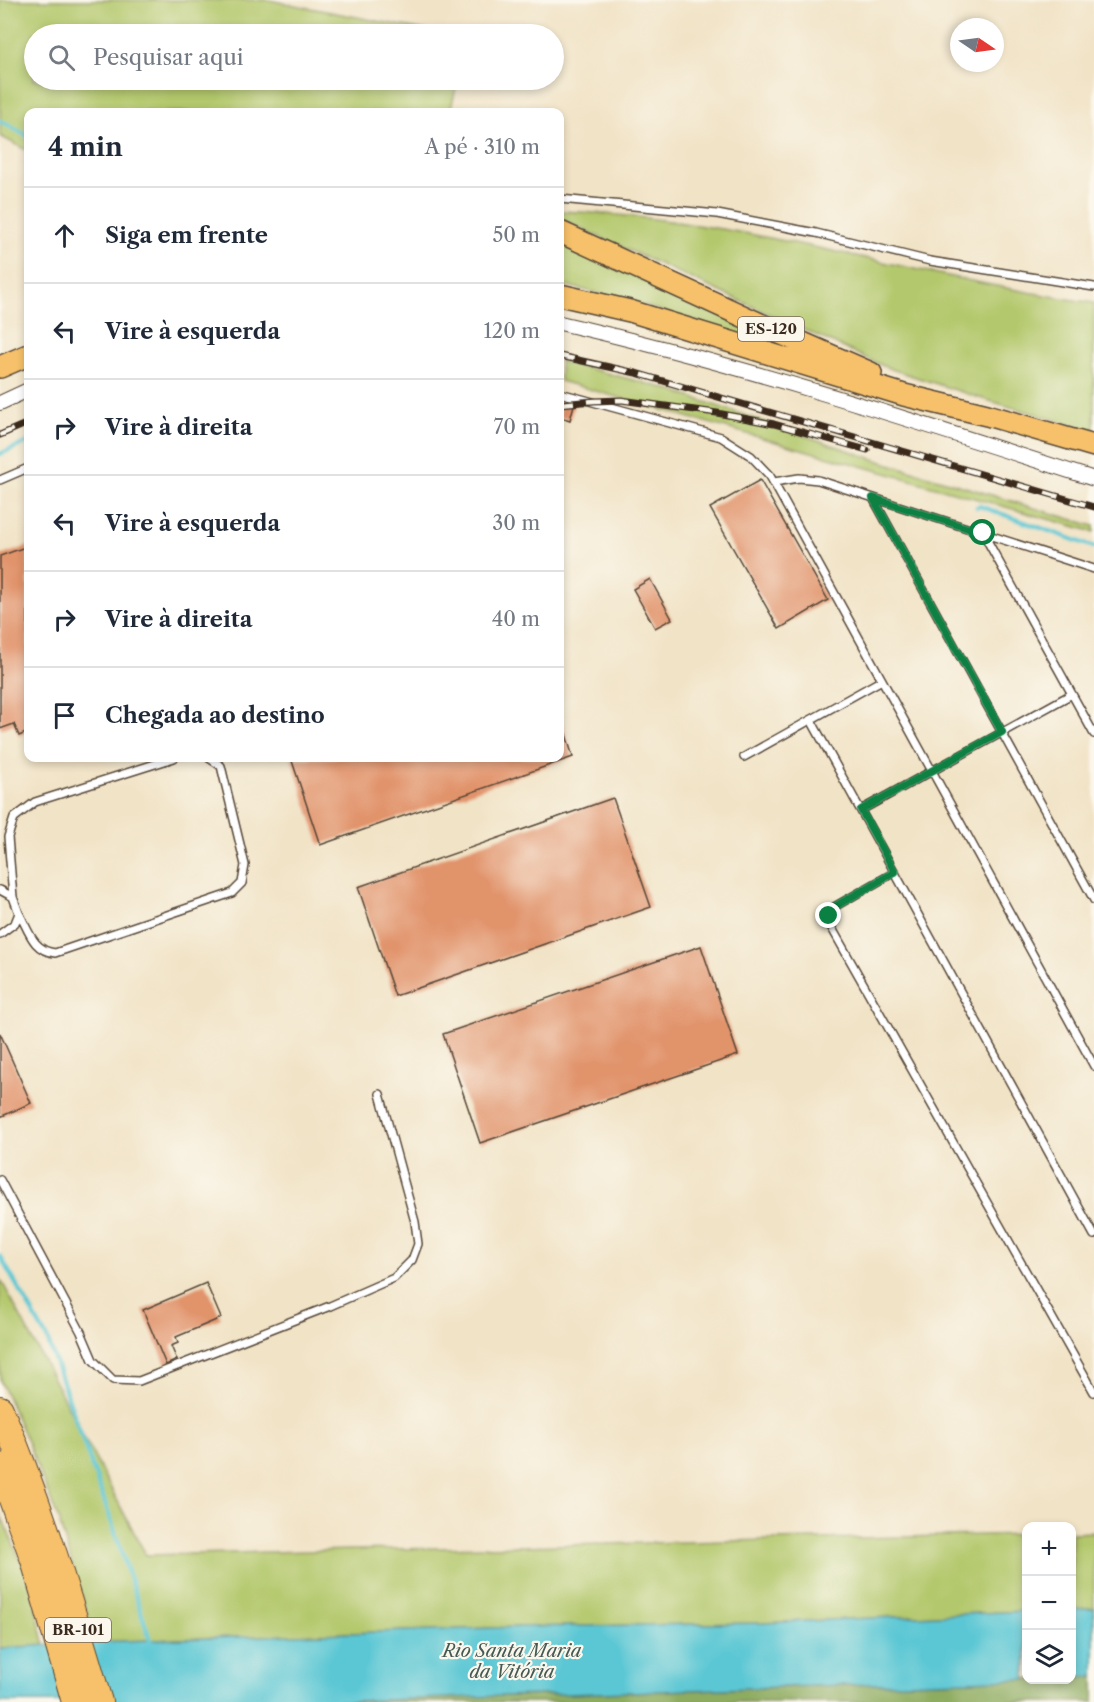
<!DOCTYPE html>
<html lang="pt">
<meta charset="utf-8">
<style>
:root{--surface:#fff;--page:#f6f6f7;--text:#1f2937;--muted:#747a83;--line:#e0e1e3}
body{margin:0;font-family:"Libre Caslon Text",serif;background:var(--page);color:var(--text)}
.controls{position:absolute;right:18px;bottom:18px;display:grid;overflow:hidden;border-radius:12px;box-shadow:0 3px 9px #0003}
.controls button{width:54px;height:54px;display:grid;place-items:center;padding:0;border:0;border-bottom:2px solid var(--line);background:var(--surface);color:var(--text);font:30px sans-serif}
.compass{position:absolute;left:950px;top:18px;width:54px;height:54px;border-radius:50%;background:var(--surface);box-shadow:0 3px 9px #0003;rotate:103deg}
.stop{position:absolute;width:18px;height:18px;margin:-14px;border:4px solid #0b8043;border-radius:50%;background:#fff}
.stop.end{background:#0b8043;border-color:#fff;box-shadow:0 2px 6px #0008}
.list{margin:0;padding:0;list-style:none}
h2{display:flex;justify-content:space-between;align-items:center;height:78px;margin:0;padding:0 24px;font-size:26px}
h2 small{font-size:20px;font-weight:400;color:var(--muted)}
.list li{display:grid;grid-template-columns:39px 1fr auto;gap:18px;align-items:center;box-sizing:border-box;height:96px;padding:0 24px;border-top:2px solid var(--line)}
.list b{display:block;font-size:22px;white-space:nowrap}
.list em{font-size:20px;font-style:normal;color:var(--muted)}
.icon{flex:none;width:33px;height:33px;fill:none;stroke:currentColor;stroke-width:2;stroke-linecap:round;stroke-linejoin:round}
.map{position:relative;flex:none;width:1094px;height:1702px;overflow:hidden}
.search{position:absolute;background:var(--surface);box-shadow:0 3px 9px #0003;left:24px;top:24px;width:540px;height:66px;display:flex;align-items:center;gap:15px;box-sizing:border-box;padding:0 21px;border-radius:33px;color:var(--muted);font-size:22px}
.panel{position:absolute;background:var(--surface);box-shadow:0 3px 9px #0003;left:24px;top:108px;width:540px;height:654px;border-radius:12px}
.map>svg:first-child{display:block}
.green{fill:#b3c86c;stroke:#777945;stroke-width:1.5}
.forest{fill:#8eac60;stroke:#646b3f;stroke-width:1.5}
.water{fill:#5bc7d4;stroke:#4b7879;stroke-width:1.5}
.lines{fill:none;stroke-linecap:round;stroke-linejoin:round}
.stream{stroke:#5bc7d4;stroke-width:4.5}
.building{fill:#e1936b}
.service-casing{stroke:#564637;stroke-width:10}
.minor-casing{stroke:#564637;stroke-width:16}
.primary-casing{stroke:#564637;stroke-width:24}
.motorway-casing{stroke:#564637;stroke-width:28}
.service{stroke:#fff;stroke-width:7}
.minor{stroke:#fff;stroke-width:14}
.primary{stroke:#f6c16b;stroke-width:21}
.motorway{stroke:#f6c16b;stroke-width:26}
.rail-casing{stroke:#3b2a1e;stroke-width:7}
.rail{stroke:#fbf7ec;stroke-width:4.5;stroke-dasharray:14;stroke-linecap:butt}
.route{stroke:#0b8043;stroke-width:8}
.labels{text-anchor:middle;stroke-width:4.5;stroke-linejoin:round;paint-order:stroke}
.shield{fill:#fbf7ec;stroke:#75685c;stroke-width:1.5}
.shield-label{font-size:15px;font-weight:bold;fill:#3b2a1e}
.water-label{font-size:18px;font-style:italic;fill:#455955;stroke:#fbf7ec}
</style>
<div class="map">
<svg width="1094" height="1702" viewBox="0 0 1094 1702">
<rect width="100%" height="100%" fill="#fbf7ec"/>
<filter id="ink" filterUnits="userSpaceOnUse"><feTurbulence type="fractalNoise" baseFrequency=".0167" numOctaves="2"/><feDisplacementMap in="SourceGraphic" scale="12" xChannelSelector="R" yChannelSelector="G"/><feConvolveMatrix kernelMatrix="1 2 1 2 8 2 1 2 1" color-interpolation-filters="sRGB"/></filter>
<filter id="wash" filterUnits="userSpaceOnUse"><feTurbulence type="fractalNoise" baseFrequency=".008" numOctaves="4" result="noise"/><feDisplacementMap in="SourceGraphic" scale="24" xChannelSelector="R" yChannelSelector="G"/><feGaussianBlur stdDeviation="1.35" result="paint"/><feColorMatrix in="noise" values="0 0 0 0 0 0 0 0 0 0 0 0 0 0 0 0 0 1.4 0 .05"/><feComposite in="paint" operator="in"/></filter>
<g filter="url(#wash)">
<rect width="100%" height="100%" fill="#f1e3c6"/>
<!-- green -->
<path class="green" d="M0,0H269L444,34H34V80H458L450,112H28V151L0,136Z
M560,211C741,218 915,277 1094,303V431L983,399L888,368L560,219Z
M560,239L790,347L789,351L633,302L560,284Z
M560,361L664,388L883,462L1094,526V532L560,381Z
M0,1278L146,1555L1026,1534V1611L763,1623L520,1627L96,1642L58,1518L29,1446L0,1380Z
M0,1513L29,1580L45,1646L0,1648Z
M1094,1532V1608L1072,1609V1533Z"/>
<!-- forest -->
<path class="forest" d="M1094,1676V1702H325L1026,1679L1072,1680V1677Z"/>
<!-- water -->
<path class="water" d="M1094,1608V1676L1072,1677V1609Z
M1026,1611V1679L325,1702H0V1648L96,1642L520,1627L763,1623Z"/>
<g class="lines">
<!-- stream -->
<path class="stream" d="M0,121L28,136
M0,454L28,442
M977,507L980,506L1094,547
M0,1256L47,1338L110,1517L152,1646"/>
</g>
<g id="blocks">
<!-- building -->
<path class="building" d="M560,400L574,405L570,420L560,417Z
M760,480L828,600L779,629L710,508Z
M28,546V732L19,736L14,724L0,729V556Z
M650,579L672,619L655,628L633,589Z
M562,722L573,757L320,845L291,758H560V723Z
M613,798L651,907L395,996L358,887Z
M701,946L738,1055L480,1143L443,1034Z
M0,1033L31,1103L0,1117Z
M206,1283L221,1318L176,1337L178,1343L171,1346L177,1360L166,1365L143,1310Z"/>
</g>
</g>
<g filter="url(#ink)">
<use href="#blocks" fill-opacity="0" stroke="#564637" stroke-width="1.5"/>
<g class="lines">
<!-- service casing -->
<g class="service-casing">
<path id="service" d="M560,199L717,214L816,233L930,261L1094,287
M560,393L721,437L751,456L770,476L1094,1066
M0,480L28,468
M774,482L799,478L818,480L1094,569
M873,498L1094,900
M983,533L1094,734
M811,720L1094,1235
M744,757L882,680
M861,810L1072,694
M895,872L834,907L829,916V923L1094,1392
M0,890L13,897L19,913L15,923L0,934
M13,897L8,837L14,818L35,802L174,758
M19,913C29,931 33,951 55,953L232,893L242,883L245,865L221,766L209,758
M0,1180L81,1332L93,1360L113,1380L139,1381L330,1306L394,1278L412,1260L418,1244L415,1222L380,1094"/>
</g>
<!-- minor casing -->
<g class="minor-casing">
<path id="minor" d="M560,323C740,364 918,422 1094,479
M0,403L28,390"/>
</g>
<!-- primary casing -->
<g class="primary-casing">
<path id="primary" d="M560,232L782,334L871,373
M560,295L630,311L904,395L987,415L1094,446
M0,367L28,355"/>
</g>
<!-- motorway casing -->
<g class="motorway-casing">
<path id="motorway" d="M0,1409C41,1505 70,1603 99,1702
M0,1466L34,1560L75,1702"/>
</g>
<!-- service -->
<use href="#service" class="service"/>
<!-- minor -->
<use href="#minor" class="minor"/>
<!-- primary -->
<use href="#primary" class="primary"/>
<!-- motorway -->
<use href="#motorway" class="motorway"/>
<!-- rail casing -->
<g class="rail-casing">
<path id="rail" d="M560,356L636,373L1094,507
M560,404L594,401L621,400L717,413L774,424L867,450
M0,435L28,423"/>
</g>
<!-- rail -->
<use href="#rail" class="rail"/>
</g>
</g>
<g class="lines" filter="url(#ink)">
<!-- route -->
<path class="route" d="M829,916L834,907L895,872L861,810L1002,732L873,498L983,533"/>
</g>
<g class="labels">
<!-- shield labels -->
<g class="shield">
<rect x="738" y="317" width="66" height="24" rx="4.5"/>
<rect x="45" y="1618" width="66" height="24" rx="4.5"/>
</g>
<g class="shield-label">
<text x="771" y="334">ES-120</text>
<text x="78" y="1635">BR-101</text>
</g>
<!-- water labels -->
<g class="water-label">
<text x="512" y="1657">Rio Santa Maria<tspan x="512" dy="21">da Vitória</tspan></text>
</g>
</g>
</svg>
<div class="controls">
<button>+</button>
<button>−</button>
<button><svg class="icon" aria-label="layers" viewBox="0 0 24 24"><path d="M12 4l9 5-9 5-9-5zM3 14l9 5 9-5"/></svg></button>
</div>
<svg class="compass" viewBox="-18 -18 36 36"><path d="M0-13l5 13h-10z" fill="#e53935"/><path d="M0 13l5-13h-10z" fill="#747a83"/></svg>
<div class="stop" style="left:983px;top:533px"></div>
<div class="stop end" style="left:829px;top:916px"></div>
<div class="search"><svg class="icon" aria-label="search" viewBox="0 0 24 24"><circle cx="10" cy="10" r="6"/><path d="M15 15l6 6"/></svg>Pesquisar aqui</div>
<section class="panel">
<h2>4 min<small>A pé · 310 m</small></h2>
<ul class="list">
<li><svg class="icon" aria-label="ahead" viewBox="0 0 24 24"><path d="M12 20V5M6 11l6-6 6 6"/></svg><div><b>Siga em frente</b></div><em>50 m</em></li>
<li><svg class="icon" aria-label="left" viewBox="0 0 24 24"><path d="M17 20v-9H6M10 6l-5 5 5 5"/></svg><div><b>Vire à esquerda</b></div><em>120 m</em></li>
<li><svg class="icon" aria-label="right" viewBox="0 0 24 24"><path d="M7 20v-9h11M14 6l5 5-5 5"/></svg><div><b>Vire à direita</b></div><em>70 m</em></li>
<li><svg class="icon" aria-label="left" viewBox="0 0 24 24"><path d="M17 20v-9H6M10 6l-5 5 5 5"/></svg><div><b>Vire à esquerda</b></div><em>30 m</em></li>
<li><svg class="icon" aria-label="right" viewBox="0 0 24 24"><path d="M7 20v-9h11M14 6l5 5-5 5"/></svg><div><b>Vire à direita</b></div><em>40 m</em></li>
<li><svg class="icon" aria-label="arrive" viewBox="0 0 24 24"><path d="M6 21V4h12l-3 4 3 4H6"/></svg><div><b>Chegada ao destino</b></div></li>
</ul>
</section>
</div>
